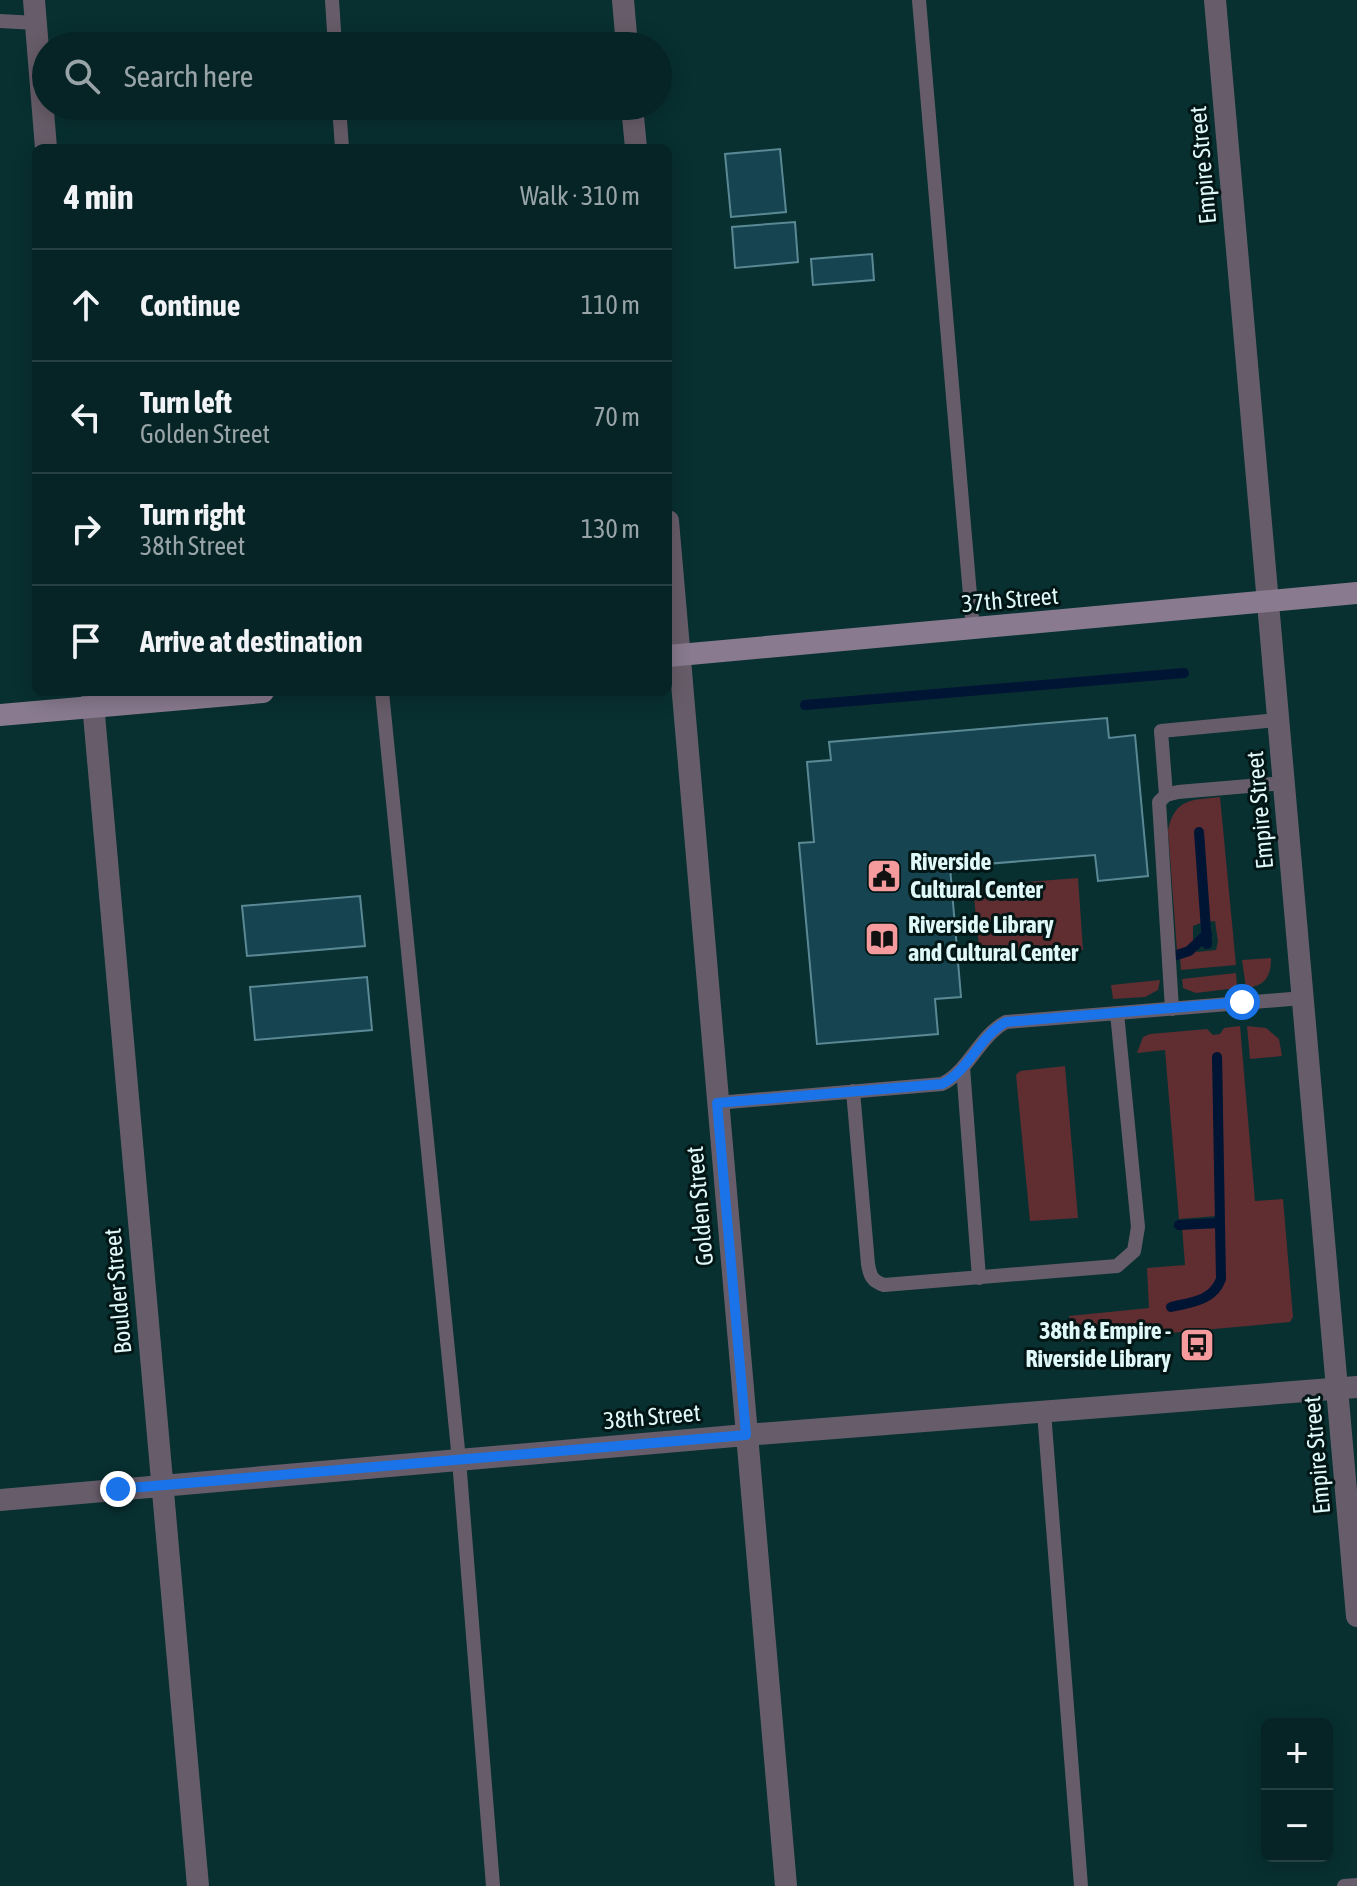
<!DOCTYPE html>
<meta charset="utf-8">
<style>
:root{--surface:#062425;--page:#143032;--text:#f1f3f6;--muted:#98a4a7;--line:#274142}
body{margin:0;font-family:"Asap Condensed",sans-serif;background:var(--page);color:var(--text)}
.controls{position:absolute;right:24px;bottom:24px;display:grid;overflow:hidden;border-radius:12px;box-shadow:0 4px 20px #0003}
.controls button{width:72px;height:72px;display:grid;place-items:center;padding:0;border:0;border-bottom:2px solid var(--line);background:var(--surface);color:var(--text);font:40px sans-serif}
.stop{position:absolute;width:24px;height:24px;margin:-18px;border:6px solid #1a73e8;border-radius:50%;background:#fff}
.stop.end{background:#1a73e8;border-color:#fff;box-shadow:0 2px 8px #0008}
.list{margin:0;padding:0;list-style:none}
h2{display:flex;justify-content:space-between;align-items:center;height:104px;margin:0;padding:0 32px;font-size:34px}
h2 small{font-size:26px;font-weight:400;color:var(--muted)}
.list li{display:grid;grid-template-columns:52px 1fr auto;gap:24px;align-items:center;box-sizing:border-box;height:112px;padding:0 32px;border-top:2px solid var(--line)}
.list b{display:block;font-size:30px;white-space:nowrap}
.list p{margin:0;font-size:26px;white-space:nowrap;color:var(--muted)}
.list em{font-size:26px;font-style:normal;color:var(--muted)}
.icon{flex:none;width:44px;height:44px;fill:none;stroke:currentColor;stroke-width:2;stroke-linecap:round;stroke-linejoin:round}
.map{position:relative;flex:none;width:1357px;height:1886px;overflow:hidden}
.search{position:absolute;background:var(--surface);box-shadow:0 4px 20px #0003;left:32px;top:32px;width:640px;height:88px;display:flex;align-items:center;gap:20px;box-sizing:border-box;padding:0 28px;border-radius:44px;color:var(--muted);font-size:30px}
.panel{position:absolute;background:var(--surface);box-shadow:0 4px 20px #0003;left:32px;top:144px;width:640px;height:552px;border-radius:12px}
.map>svg:first-child{display:block}
.green{fill:#602d31}
.lines{fill:none;stroke-linecap:round;stroke-linejoin:round}
.stream{stroke:#001434;stroke-width:10}
.building{fill:#164551;stroke:#5b8895;stroke-width:2}
.service{stroke:#675d6a;stroke-width:14}
.minor{stroke:#675d6a;stroke-width:22}
.secondary{stroke:#897a8f;stroke-width:22}
.route{stroke:#1a73e8;stroke-width:10}
.labels{text-anchor:middle;stroke-width:6;stroke-linejoin:round;paint-order:stroke}
.street-label{font-size:24px;fill:#dff8f8;stroke:#031616}
.poi-label{font-size:24px;font-weight:bold;fill:#dff8f8;stroke:#031616;text-anchor:start}
</style>
<div class="map">
<svg width="1357" height="1886" viewBox="0 0 1357 1886">
<rect width="100%" height="100%" fill="#083031"/>
<!-- green -->
<path class="green" d="M1220,797L1236,965L1181,970L1180,958L1189,955L1196,948L1197,952L1216,950L1218,942L1215,921L1208,922L1202,833L1199,827L1196,830L1203,922L1193,926V943L1185,950L1177,951L1168,830C1175,798 1192,800 1220,797Z
M1078,878L1083,950L980,958L973,886Z
M1271,958C1271,977 1265,986 1246,988L1242,960Z
M1236,973L1237,988L1196,993L1183,988L1182,979Z
M1160,980L1158,990L1145,997L1113,999L1111,985Z
M1240,1026L1255,1201L1283,1199L1293,1317L1290,1322L1071,1342L1069,1316L1149,1308L1147,1268L1185,1265L1182,1227L1217,1225C1219,1283 1231,1290 1170,1303L1168,1307L1172,1309C1198,1304 1216,1305 1224,1276L1222,1059L1217,1053L1214,1059L1217,1216L1179,1219L1165,1050L1137,1053L1143,1037L1150,1034L1207,1029L1213,1035L1220,1034L1224,1028Z
M1247,1026L1266,1028L1279,1039L1282,1056L1250,1059Z
M1065,1066L1078,1218L1030,1221L1016,1075L1020,1071Z"/>
<g class="lines">
<!-- stream -->
<path class="stream" d="M805,705L1184,673
M1199,832L1207,944
M1177,955L1189,951L1207,934
M1179,1225L1219,1223
M1171,1307C1192,1302 1213,1301 1221,1279L1217,1057"/>
</g>
<!-- building -->
<path class="building" d="M780,149L786,212L731,217L725,154Z
M795,222L798,262L735,268L732,227Z
M872,254L874,280L813,285L811,259Z
M1107,718L1109,738L1135,735L1148,876L1098,881L1095,855L950,867L961,997L935,999L938,1034L817,1044L799,843L814,842L807,762L831,760L829,742Z
M360,896L365,946L247,956L242,906Z
M367,977L372,1030L255,1040L250,987Z"/>
<g class="lines">
<!-- service -->
<path class="service" d="M332,0L335,46
M919,0L973,630
M0,21L36,23
M339,106L342,148
M382,692L459,1460L493,1886
M1166,795L1161,731L1278,720
M1172,1009L1159,802L1166,795L1178,792L1284,783
M963,1067L979,1278
M853,1091L868,1264C870,1276 872,1281 884,1285L1117,1266L1134,1251L1138,1227L1117,1013
M717,1103L942,1084C969,1071 979,1036 1006,1022L1303,998
M1044,1412L1081,1886
M1344,1886L1357,1885"/>
<!-- minor -->
<path class="minor" d="M34,0L46,148
M623,0L627,46
M1215,0L1357,1616
M632,106L636,148
M668,521L786,1886
M92,692L198,1886
M0,1500L746,1435L1357,1387"/>
<!-- secondary -->
<path class="secondary" d="M668,656L1357,593
M0,715L263,692"/>
</g>
<g class="lines">
<!-- route -->
<path class="route" d="M118,1489L746,1435L717,1103L942,1084C969,1071 979,1036 1006,1022L1242,1002"/>
</g>
<!-- icons -->
<defs>
<g id="civic-square" transform="scale(1.8)"><rect x="-9" y="-9" width="18" height="18" rx="4" fill="#f59b9e" stroke="#031616"/><path d="M-.6-6.5H3V-4.5H.6V-3L4-1V1h2V6H-6V1h2V-1L-.6-3ZM-1.2 2.5V6h2.4V2.5Z" fill="#111"/></g>
<g id="library-square" transform="scale(1.8)"><rect x="-9" y="-9" width="18" height="18" rx="4" fill="#f59b9e" stroke="#031616"/><path d="M-6-4Q-3-5.5-.7-3.5V5Q-3 3-6 4ZM6-4Q3-5.5 .7-3.5V5Q3 3 6 4Z" fill="#111"/></g>
<g id="bus-square" transform="scale(1.8)"><rect x="-9" y="-9" width="18" height="18" rx="4" fill="#f59b9e" stroke="#031616"/><path d="M-5-6H5V4H4V6H2V4H-2V6H-4V4H-5ZM-3.5-4V0h7V-4ZM-3.5 1.2v1.5H-2V1.2ZM2 1.2v1.5H3.5V1.2Z" fill="#111"/></g>
</defs>
<g fill-rule="evenodd">
<use href="#civic-square" x="884" y="876"/>
<use href="#library-square" x="882" y="939"/>
<use href="#bus-square" x="1197" y="1345"/>
</g>
<g class="labels">
<!-- street labels -->
<g class="street-label">
<text transform="translate(1203 165) rotate(-95)" y="8">Empire Street</text>
<text transform="translate(1010 600) rotate(-5)" y="8">37th Street</text>
<text transform="translate(1260 810) rotate(-95)" y="8">Empire Street</text>
<text transform="translate(700 1206) rotate(-95)" y="8">Golden Street</text>
<text transform="translate(118 1291) rotate(-95)" y="8">Boulder Street</text>
<text transform="translate(652 1417) rotate(-5)" y="8">38th Street</text>
<text transform="translate(1317 1455) rotate(-95)" y="8">Empire Street</text>
</g>
<!-- poi labels -->
<g class="poi-label">
<text x="910" y="870">Riverside<tspan x="910" dy="28">Cultural Center</tspan></text>
<text x="908" y="933">Riverside Library<tspan x="908" dy="28">and Cultural Center</tspan></text>
<text x="1171" y="1339" text-anchor="end">38th &amp; Empire -<tspan x="1171" dy="28">Riverside Library</tspan></text>
</g>
</g>
</svg>
<div class="controls">
<button>+</button>
<button>−</button>
</div>
<div class="stop" style="left:1242px;top:1002px"></div>
<div class="stop end" style="left:118px;top:1489px"></div>
<div class="search"><svg class="icon" aria-label="search" viewBox="0 0 24 24"><circle cx="10" cy="10" r="6"/><path d="M15 15l6 6"/></svg>Search here</div>
<section class="panel">
<h2>4 min<small>Walk · 310 m</small></h2>
<ul class="list">
<li><svg class="icon" aria-label="ahead" viewBox="0 0 24 24"><path d="M12 20V5M6 11l6-6 6 6"/></svg><div><b>Continue</b></div><em>110 m</em></li>
<li><svg class="icon" aria-label="left" viewBox="0 0 24 24"><path d="M17 20v-9H6M10 6l-5 5 5 5"/></svg><div><b>Turn left</b><p>Golden Street</p></div><em>70 m</em></li>
<li><svg class="icon" aria-label="right" viewBox="0 0 24 24"><path d="M7 20v-9h11M14 6l5 5-5 5"/></svg><div><b>Turn right</b><p>38th Street</p></div><em>130 m</em></li>
<li><svg class="icon" aria-label="arrive" viewBox="0 0 24 24"><path d="M6 21V4h12l-3 4 3 4H6"/></svg><div><b>Arrive at destination</b></div></li>
</ul>
</section>
</div>
